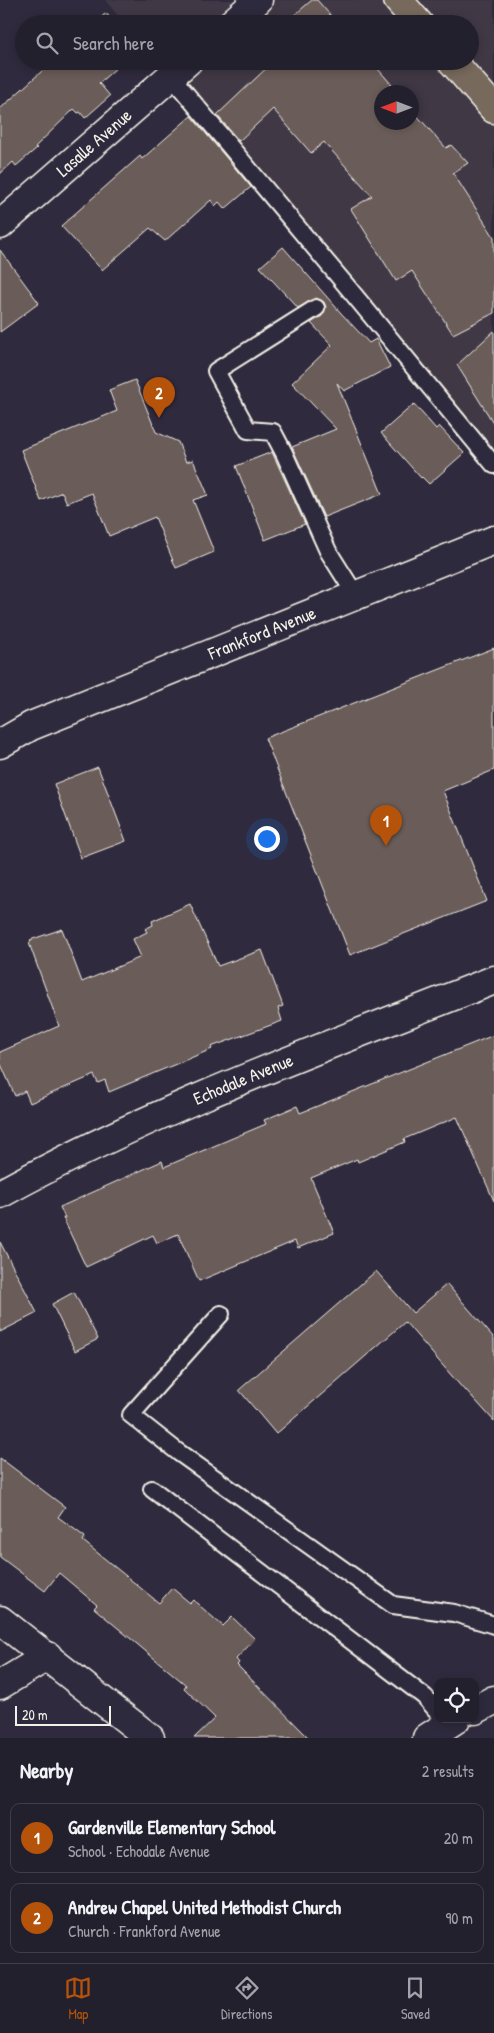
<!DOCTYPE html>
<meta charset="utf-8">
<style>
:root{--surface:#23202e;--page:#2b2836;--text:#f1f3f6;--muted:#a3a3aa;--line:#403e4a;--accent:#b45309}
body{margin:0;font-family:"Patrick Hand",sans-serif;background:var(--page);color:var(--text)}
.controls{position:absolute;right:15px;bottom:15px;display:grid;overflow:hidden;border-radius:10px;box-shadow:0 2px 8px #0003}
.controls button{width:45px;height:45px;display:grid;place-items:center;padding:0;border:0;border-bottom:1px solid var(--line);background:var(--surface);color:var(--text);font:25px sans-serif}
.compass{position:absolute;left:374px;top:85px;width:45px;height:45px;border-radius:50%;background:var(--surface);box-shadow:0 2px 8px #0003;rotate:270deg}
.scale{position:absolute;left:15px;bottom:12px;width:96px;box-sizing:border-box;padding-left:5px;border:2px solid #f4f1e8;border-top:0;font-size:14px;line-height:18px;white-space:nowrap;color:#f4f1e8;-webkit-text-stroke:4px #2f2a3d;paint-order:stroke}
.you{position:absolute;left:266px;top:838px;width:18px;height:18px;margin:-12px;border:4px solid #fff;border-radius:50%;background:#1a73e8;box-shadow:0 0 0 8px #1a73e833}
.badge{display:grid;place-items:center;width:32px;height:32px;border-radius:50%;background:var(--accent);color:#fff;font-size:16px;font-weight:700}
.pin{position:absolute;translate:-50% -41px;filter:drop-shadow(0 1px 2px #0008)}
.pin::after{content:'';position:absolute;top:26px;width:18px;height:15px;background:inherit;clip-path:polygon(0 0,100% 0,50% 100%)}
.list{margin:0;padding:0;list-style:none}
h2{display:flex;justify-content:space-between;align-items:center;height:65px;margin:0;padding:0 20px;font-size:21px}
h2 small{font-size:16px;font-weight:400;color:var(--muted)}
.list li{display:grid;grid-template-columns:32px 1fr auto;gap:15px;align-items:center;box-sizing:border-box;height:70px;margin:0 10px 10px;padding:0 10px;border:1px solid var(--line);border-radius:10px}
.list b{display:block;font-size:19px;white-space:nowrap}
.list p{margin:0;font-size:16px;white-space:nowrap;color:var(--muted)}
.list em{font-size:16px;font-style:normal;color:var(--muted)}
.icon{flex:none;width:28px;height:28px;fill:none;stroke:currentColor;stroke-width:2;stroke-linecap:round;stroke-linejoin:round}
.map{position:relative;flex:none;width:494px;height:1738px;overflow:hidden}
.search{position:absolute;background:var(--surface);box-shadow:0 2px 8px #0003;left:15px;right:15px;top:15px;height:55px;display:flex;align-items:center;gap:12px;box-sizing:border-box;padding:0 18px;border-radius:28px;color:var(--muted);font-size:19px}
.sheet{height:225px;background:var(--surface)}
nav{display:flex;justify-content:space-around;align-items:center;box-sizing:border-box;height:70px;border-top:1px solid var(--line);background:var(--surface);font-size:14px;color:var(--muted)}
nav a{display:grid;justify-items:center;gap:2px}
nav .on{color:var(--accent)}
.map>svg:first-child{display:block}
.built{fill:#413945;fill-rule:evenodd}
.building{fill:#6a5c59;stroke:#f4f1e8}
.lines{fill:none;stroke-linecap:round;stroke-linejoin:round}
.lane-casing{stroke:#f4f1e8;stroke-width:20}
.street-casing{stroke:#f4f1e8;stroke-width:31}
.secondary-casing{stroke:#f4f1e8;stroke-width:31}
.primary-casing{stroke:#f4f1e8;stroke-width:31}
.lane{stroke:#2f2a3d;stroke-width:16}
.street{stroke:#2f2a3d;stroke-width:28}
.secondary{stroke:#2f2a3d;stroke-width:28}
.primary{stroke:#77695c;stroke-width:28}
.labels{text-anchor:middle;stroke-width:5;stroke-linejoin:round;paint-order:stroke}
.street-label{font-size:18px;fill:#f4f1e8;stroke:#2f2a3d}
</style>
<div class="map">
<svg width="494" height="1738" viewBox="0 0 494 1738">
<rect width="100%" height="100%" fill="#2f2a3d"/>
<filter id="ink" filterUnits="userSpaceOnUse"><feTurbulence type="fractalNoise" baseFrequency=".02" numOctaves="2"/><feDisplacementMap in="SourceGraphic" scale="10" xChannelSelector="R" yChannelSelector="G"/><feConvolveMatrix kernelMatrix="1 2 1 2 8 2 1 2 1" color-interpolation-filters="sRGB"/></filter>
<g filter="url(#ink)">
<!-- built -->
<path class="built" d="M105,0H494V450L157,61H470V24H125ZM382,92H412V122H382Z"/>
<!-- building -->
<path class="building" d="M312,0H317L338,24H284Z
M106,13L115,24H94Z
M53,61H124L99,83L110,96L85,118L80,112L78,113L74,109L35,147L37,148L16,166L13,162L0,174V109Z
M274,61H371L392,85L390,86L396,92H382V122H412V110L446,148L451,145L468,163L453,173L494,237V313L453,334L412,271L396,281L351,209L372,196L324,142L311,153L273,109L239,141L217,115Z
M191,116L251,187L225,209L219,202L215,206L211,200L165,241L150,228L102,270L61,226L140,156L142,159Z
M283,247L341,313L369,343L376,339L390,367L344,391L337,383L382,494L324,517L292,447L336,429L292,383L332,345L311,323L322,316L326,307L324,302L316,298L298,308L260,267Z
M0,250L39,303L0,332Z
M494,331V424L457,365Z
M135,380L156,432L178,442L186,462L193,460L208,495L193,500L214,552L176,568L155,517L109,536L92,493L67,503L62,492L41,501L21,450L117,411L109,390Z
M414,404L436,429L439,426L464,453L429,484L422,477L421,478L381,433Z
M272,452L305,524L265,540L236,466Z
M494,648V770L443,791L487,901L350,955L265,738Z
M98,767L126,841L81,858L54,784Z
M190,904L218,966L262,950L283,1006L278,1008L282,1021L211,1047L212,1049L109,1092L105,1080L98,1083L94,1075L30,1103L25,1091L15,1096L0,1062V1052L59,1026L29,943L31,942L30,940L62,929L82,982L141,957L133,939L147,932L145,929L153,925L152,921Z
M494,1035V1201L457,1117L404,1139L405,1142L358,1162L357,1159L311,1178L334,1233L298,1248L295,1241L199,1281L178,1234L157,1243L153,1235L86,1267L63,1218H65L60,1207L162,1161L164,1167L266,1124L264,1120L297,1106L300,1113Z
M0,1242L37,1313L0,1332Z
M376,1271L413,1313L447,1284L494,1338V1421L466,1390L465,1391L405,1322L276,1434L239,1390Z
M74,1292L98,1339L75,1351L52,1304Z
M0,1458L65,1507L58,1517L85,1537L83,1541L159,1603L172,1588L190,1603L193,1600L223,1626L232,1617L255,1639L236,1659L239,1663L237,1665L309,1738H194L215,1718L184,1688L186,1685L94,1608L97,1605L59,1573L45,1591L0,1557Z"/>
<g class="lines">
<!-- lane casing -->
<g class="lane-casing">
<path id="lane" d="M171,76L350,290L494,465
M316,308L216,371L248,430L273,432L284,453L328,551L355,594
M221,1314L131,1415L178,1452L393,1605L454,1613L494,1625
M152,1489L425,1697L438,1712"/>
</g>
<!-- street casing -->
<g class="street-casing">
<g id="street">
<path d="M231,24L258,0"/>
<path id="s1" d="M0,225L188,61"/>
<path id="s2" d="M0,1194C157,1107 328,1046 494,980"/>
<path d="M0,1620L150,1738"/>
<path d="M0,1685L48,1656"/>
<path d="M475,1710L494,1700"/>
<path d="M427,1738L456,1719"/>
</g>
</g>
<!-- secondary casing -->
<g class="secondary-casing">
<g id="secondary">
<path id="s3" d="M0,744L31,726L494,540"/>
</g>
</g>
<!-- primary casing -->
<g class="primary-casing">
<path id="primary" d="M398,0L419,24
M452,61L494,109"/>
</g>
<!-- lane -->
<use href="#lane" class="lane"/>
<!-- street -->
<use href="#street" class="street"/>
<!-- secondary -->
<use href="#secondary" class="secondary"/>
<!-- primary -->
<use href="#primary" class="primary"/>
</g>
</g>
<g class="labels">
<!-- street labels -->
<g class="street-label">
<text dy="6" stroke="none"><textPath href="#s1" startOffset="125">Lasalle Avenue</textPath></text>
<text dy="6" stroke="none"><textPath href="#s3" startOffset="285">Frankford Avenue</textPath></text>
<text dy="6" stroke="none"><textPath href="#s2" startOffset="269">Echodale Avenue</textPath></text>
</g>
</g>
</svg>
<div class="controls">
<button><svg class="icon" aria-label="locate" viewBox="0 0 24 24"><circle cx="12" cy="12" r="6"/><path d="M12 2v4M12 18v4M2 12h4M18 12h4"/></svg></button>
</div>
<svg class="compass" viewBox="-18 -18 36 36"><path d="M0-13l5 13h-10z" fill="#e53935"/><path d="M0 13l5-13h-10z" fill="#a3a3aa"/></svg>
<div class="scale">20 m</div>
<div class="you"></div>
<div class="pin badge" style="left:386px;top:846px">1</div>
<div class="pin badge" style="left:159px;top:418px">2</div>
<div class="search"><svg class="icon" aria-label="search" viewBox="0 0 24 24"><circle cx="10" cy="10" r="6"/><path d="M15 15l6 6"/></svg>Search here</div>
</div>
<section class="sheet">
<h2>Nearby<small>2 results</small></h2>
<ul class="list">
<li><span class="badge">1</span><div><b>Gardenville Elementary School</b><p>School · Echodale Avenue</p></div><em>20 m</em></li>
<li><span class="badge">2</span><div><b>Andrew Chapel United Methodist Church</b><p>Church · Frankford Avenue</p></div><em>90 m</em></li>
</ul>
</section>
<nav>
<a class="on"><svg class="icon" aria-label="map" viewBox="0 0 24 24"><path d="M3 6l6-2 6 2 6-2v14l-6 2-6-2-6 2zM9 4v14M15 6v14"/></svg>Map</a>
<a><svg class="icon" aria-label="directions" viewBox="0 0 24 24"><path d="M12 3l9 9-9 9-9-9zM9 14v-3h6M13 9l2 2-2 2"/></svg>Directions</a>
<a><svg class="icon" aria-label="saved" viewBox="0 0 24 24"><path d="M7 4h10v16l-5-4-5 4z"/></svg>Saved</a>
</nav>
